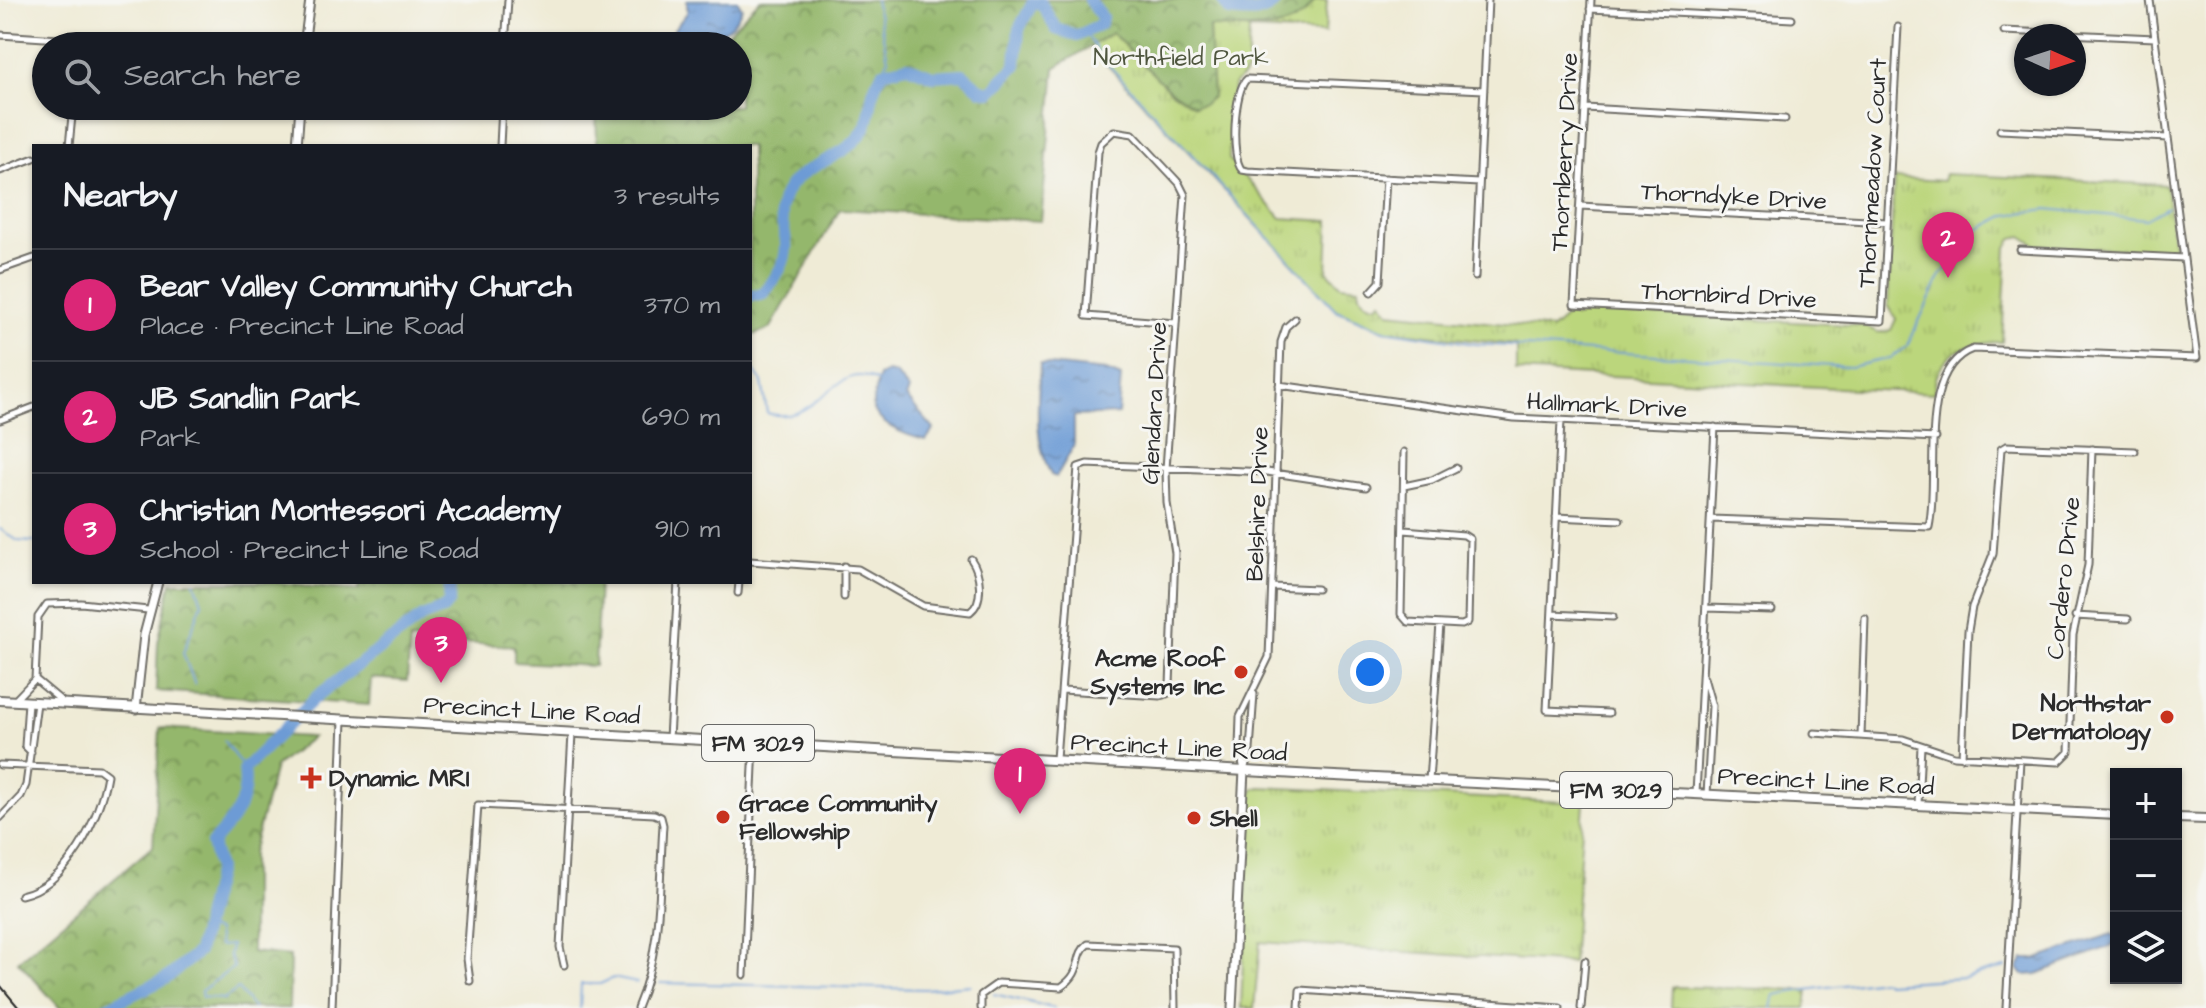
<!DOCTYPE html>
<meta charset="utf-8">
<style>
:root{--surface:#171b24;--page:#20242c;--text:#f1f3f6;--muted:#9ea1a6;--line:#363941;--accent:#db2777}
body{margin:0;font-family:"Architects Daughter",sans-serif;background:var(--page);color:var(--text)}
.controls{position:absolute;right:24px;bottom:24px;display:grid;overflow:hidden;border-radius:0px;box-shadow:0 2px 6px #0004}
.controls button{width:72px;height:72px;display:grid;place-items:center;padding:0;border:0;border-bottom:2px solid var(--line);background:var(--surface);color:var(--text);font:40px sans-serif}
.compass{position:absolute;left:2014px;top:24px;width:72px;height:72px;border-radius:50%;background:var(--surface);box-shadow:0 2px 6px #0004;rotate:93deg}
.you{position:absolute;left:1370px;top:672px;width:28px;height:28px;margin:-20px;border:6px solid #fff;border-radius:50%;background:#1a73e8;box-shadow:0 0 0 12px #1a73e833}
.badge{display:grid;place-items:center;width:52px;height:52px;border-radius:50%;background:var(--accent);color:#fff;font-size:26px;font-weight:700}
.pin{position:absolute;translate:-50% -66px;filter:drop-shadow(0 2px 4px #0008)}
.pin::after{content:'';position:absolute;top:42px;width:28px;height:24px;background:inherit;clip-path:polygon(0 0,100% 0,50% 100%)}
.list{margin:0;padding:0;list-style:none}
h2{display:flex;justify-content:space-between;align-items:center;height:104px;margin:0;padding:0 32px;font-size:34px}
h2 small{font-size:26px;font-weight:400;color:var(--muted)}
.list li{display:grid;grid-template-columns:52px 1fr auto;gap:24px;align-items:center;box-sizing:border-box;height:112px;padding:0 32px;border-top:2px solid var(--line)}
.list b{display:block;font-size:30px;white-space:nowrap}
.list p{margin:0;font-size:26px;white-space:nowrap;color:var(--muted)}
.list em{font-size:26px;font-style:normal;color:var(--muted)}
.icon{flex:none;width:44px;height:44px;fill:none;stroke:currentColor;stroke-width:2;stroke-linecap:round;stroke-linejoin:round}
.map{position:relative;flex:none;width:2206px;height:1008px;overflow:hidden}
.search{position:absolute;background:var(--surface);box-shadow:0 2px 6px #0004;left:32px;top:32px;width:720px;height:88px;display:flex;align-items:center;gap:20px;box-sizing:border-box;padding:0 28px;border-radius:44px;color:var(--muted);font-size:30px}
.panel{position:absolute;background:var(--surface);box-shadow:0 2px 6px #0004;left:32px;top:144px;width:720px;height:440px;border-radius:0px}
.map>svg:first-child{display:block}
.grass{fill:url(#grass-tufts);stroke:#738054;stroke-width:2}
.forest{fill:url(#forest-crowns);stroke:#60714c;stroke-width:2}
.water{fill:url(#water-ripples);stroke:#4c6380;stroke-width:2}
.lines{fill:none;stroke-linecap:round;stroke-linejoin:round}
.stream{stroke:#6d9bd5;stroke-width:2}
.river{stroke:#6d9bd5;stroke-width:12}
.street-casing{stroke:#706e67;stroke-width:9}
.secondary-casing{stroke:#706e67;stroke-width:11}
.primary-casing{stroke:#706e67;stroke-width:12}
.street{stroke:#fff;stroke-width:5}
.secondary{stroke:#fff;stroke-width:7}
.primary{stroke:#fff;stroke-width:8}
.rail{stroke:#2b2b2b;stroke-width:2}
.poi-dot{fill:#c8321e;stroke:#f6f6f2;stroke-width:3}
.labels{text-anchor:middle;stroke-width:6;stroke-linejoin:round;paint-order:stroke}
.shield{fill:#f6f6f2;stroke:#686867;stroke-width:2}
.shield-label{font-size:22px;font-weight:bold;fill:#2b2b2b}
.park-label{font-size:24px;fill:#4f563f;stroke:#f6f6f2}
.street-label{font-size:24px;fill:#2b2b2b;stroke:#f6f6f2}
.poi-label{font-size:24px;font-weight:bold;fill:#2b2b2b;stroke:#f6f6f2;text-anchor:start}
</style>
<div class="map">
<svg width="2206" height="1008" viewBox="0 0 2206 1008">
<defs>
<pattern id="grass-tufts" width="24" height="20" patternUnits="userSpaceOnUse" patternTransform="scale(2)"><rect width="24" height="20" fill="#bbd67c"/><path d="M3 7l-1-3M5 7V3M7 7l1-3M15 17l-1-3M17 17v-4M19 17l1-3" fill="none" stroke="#a1b86b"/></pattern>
<pattern id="forest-crowns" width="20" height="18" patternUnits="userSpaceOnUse" patternTransform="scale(2)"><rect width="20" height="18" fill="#94b76c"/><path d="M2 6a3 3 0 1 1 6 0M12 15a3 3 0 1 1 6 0" fill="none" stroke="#799559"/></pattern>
<pattern id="water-ripples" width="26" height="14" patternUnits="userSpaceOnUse" patternTransform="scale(2)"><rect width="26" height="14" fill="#6d9bd5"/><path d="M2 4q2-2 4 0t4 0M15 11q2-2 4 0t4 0" fill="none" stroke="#5a7fad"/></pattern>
</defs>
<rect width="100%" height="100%" fill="#f6f6f2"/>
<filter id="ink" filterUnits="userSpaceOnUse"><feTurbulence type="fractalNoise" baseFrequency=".0125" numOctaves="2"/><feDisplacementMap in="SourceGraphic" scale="16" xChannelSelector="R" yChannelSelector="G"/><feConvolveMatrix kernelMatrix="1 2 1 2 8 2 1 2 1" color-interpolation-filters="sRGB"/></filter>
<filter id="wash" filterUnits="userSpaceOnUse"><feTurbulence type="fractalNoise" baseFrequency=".006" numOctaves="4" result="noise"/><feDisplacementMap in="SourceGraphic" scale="32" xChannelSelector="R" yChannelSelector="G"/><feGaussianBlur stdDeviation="1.8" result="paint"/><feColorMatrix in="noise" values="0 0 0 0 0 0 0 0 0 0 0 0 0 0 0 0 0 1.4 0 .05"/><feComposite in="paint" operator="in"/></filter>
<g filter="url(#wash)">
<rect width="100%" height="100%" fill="#efebd6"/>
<!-- grass -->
<path class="grass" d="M1054,0H1327L1325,33L1249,30L1247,72L1234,85L1229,159L1281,218L1329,221L1327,271L1341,285L1359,287C1359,298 1366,304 1376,305L1381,301L1389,312L1552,329L1568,315L1576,317L1588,311L1866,326C1876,333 1880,334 1891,330L1896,319L1888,305L1894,178L1943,181L1945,174L2166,185L2175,252L2036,245L2022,236L2013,238L2007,247L2002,342C1968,343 1935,352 1934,393L1516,371V345L1384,330L1336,310L1053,7Z
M1260,787L1584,803L1572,963L1260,942L1254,1008H1241L1250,797L1253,789Z
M1672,987L1808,990L1806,1008H1671Z"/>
<!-- forest -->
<path class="forest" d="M760,0H1315C1292,40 1249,26 1209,27L1213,96L1204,104L1194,106L1169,90L1112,33L1055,68L1041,221L840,209L770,329L750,336V146H597L596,106H738V46H715Z
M171,582H268L359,590L360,582H599L595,666L514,662V646L410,640L407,681L371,678L369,705L156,691L158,643Z
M160,728L312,737L275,767L252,853V952L290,956L289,1008H60L18,961L153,846Z"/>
<!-- water -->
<path class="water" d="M687,0H737L742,8C733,32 701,49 677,39L674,29L687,13Z
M1040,364L1106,371L1121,377L1118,414L1074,416V446L1056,477L1051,475C1033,440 1038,401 1040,364Z
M887,372L896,374L909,390L906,397L934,429L926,440C908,436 871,424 873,401C874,393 877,384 879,376Z
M2112,934L2116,937L2114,945L2037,974L2023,975L2018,969L2024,959H2037Z"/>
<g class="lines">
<!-- stream -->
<path class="stream" d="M875,0L888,59L883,72
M1086,34L1105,61L1336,310L1384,330L1476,344L1850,367L1891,358L1907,346L1940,277L1974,232L2006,215L2047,209L2146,219L2167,207
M750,366L762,382L767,413C819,429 835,355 878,382
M0,529L18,541L34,542
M195,582L202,603L183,653L195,685
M224,741L244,769
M203,927L217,931L219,946L231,945L229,956L234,967L201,991L202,997L224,999L238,989L253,1008
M660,983L925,989L971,985
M994,994L1054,1008
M580,1008L581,984H600L613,978L637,983
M1772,1008L1775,995C1811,988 1846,985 1881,980L1886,983L1964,978L2005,967"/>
<!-- river -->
<path class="river" d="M1222,0L1230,11C1249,13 1264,16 1277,0
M750,296L761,295C770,288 773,280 779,271C797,238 774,224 783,199C793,168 833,162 853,143C880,117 862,101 883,72L907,66L933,76L963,74L981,90L991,92L1016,65L1019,29L1032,4L1041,3L1056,29L1077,36L1101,24L1102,17L1089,0
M105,1008L167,978L198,952L218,869L212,843C233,820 249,803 244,769L317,696L422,617L443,609L449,602L450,582"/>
</g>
</g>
<g filter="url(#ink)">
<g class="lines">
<!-- street casing -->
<g class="street-casing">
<path id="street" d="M1591,0L1574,305L1882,321L1898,27
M1590,9L1792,19
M2004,31L2155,38
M0,35L59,39L75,46
M505,46L508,0
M1585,108L1785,119
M2000,130L2168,138
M69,146L73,106
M500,146L502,106
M0,171L34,158
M1479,183L1248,171L1242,170C1230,158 1234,89 1247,79L1484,90
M1580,206L1887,222
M2020,250L2184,258
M0,270L34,258
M1475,277L1488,0
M1371,292L1380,282L1386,178
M1279,385L1514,418L1936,438
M0,420L34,407
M1561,421L1547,710L1609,713
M1404,486L1432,480L1456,468
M1556,517L1620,520
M1711,519L1929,527C1940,477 1916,369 1973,349L2197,358L2150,0
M1404,530L1464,535L1470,539L1468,622L1462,625L1408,622L1401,614L1404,452
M750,561L858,569L923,606L970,612C985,601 980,572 971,559
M1272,587L1317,589
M738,593L739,582
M844,597V566
M1707,608L1772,610
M1552,614L1613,617
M2075,616L2128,619
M1704,678L1712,706L1707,795
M35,679L65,704
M1062,690L1160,696L1167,694L1170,685L1175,553L1167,503L1166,469L1185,195L1179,183L1133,134L1114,131L1101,143L1098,152L1086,316L1176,323
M14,701L35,679L38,617L47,604L81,603L148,610
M28,702L25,746L31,752
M1814,733L1903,739L1954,756L2059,762L2069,752L2073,635L2088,565L2092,449
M1861,736L1865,618
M669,738L678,582
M1962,757L1968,631L1972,607L1993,554L2001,449L2006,446L2135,451
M1056,759L1078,467L1087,464L1267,472L1366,487
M0,765L99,769L107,775C100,818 68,885 21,895
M1245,767L1250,750L1254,694
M1244,770L1239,748L1240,717L1269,657L1281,342L1286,327L1295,319
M1429,781L1440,624
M1696,794L1715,427
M1918,805L1921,746
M0,818L21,796L26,785L37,703
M564,965L560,947L572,734
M744,975L754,743
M470,981L467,959L478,805L654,814L661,817L663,825C659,887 662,950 637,1008
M332,1008L343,720
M981,1008V995L998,983L1061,987C1085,971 1073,956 1088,944L1174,948L1175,1008
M1299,1008L1300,990L1560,1008
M1581,1008L1585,961
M2006,1008L2020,760"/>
</g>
<!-- secondary casing -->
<g class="secondary-casing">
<path id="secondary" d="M304,46L310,0
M297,146L300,106
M136,709L144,635L158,582
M1232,1008L1244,770"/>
</g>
<!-- primary casing -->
<g class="primary-casing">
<path id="primary" d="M0,700L1315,775L2116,815
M2176,818L2206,819"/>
</g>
<!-- street -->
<use href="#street" class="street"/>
<!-- secondary -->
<use href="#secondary" class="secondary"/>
<!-- primary -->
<use href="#primary" class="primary"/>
<!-- rail -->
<path class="rail" d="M0,985L19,1008"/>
</g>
</g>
<!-- markers -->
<g class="poi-dot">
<circle cx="1241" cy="672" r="8"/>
<circle cx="2167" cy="717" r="8"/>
<path d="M307 766h8v8h8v8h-8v8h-8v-8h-8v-8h8z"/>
<circle cx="723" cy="817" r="8"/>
<circle cx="1194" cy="818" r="8"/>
</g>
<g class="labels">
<!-- shield labels -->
<g class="shield">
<rect x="702" y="725" width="112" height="36" rx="6"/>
<rect x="1560" y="772" width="112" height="36" rx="6"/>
</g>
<g class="shield-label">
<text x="758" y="751">FM 3029</text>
<text x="1616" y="798">FM 3029</text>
</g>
<!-- park labels -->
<g class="park-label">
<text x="1181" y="65">Northfield Park</text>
</g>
<!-- street labels -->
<g class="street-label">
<text transform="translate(1564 152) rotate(-87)" y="8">Thornberry Drive</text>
<text transform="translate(1872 173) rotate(-87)" y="8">Thornmeadow Court</text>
<text transform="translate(1734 196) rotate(3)" y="8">Thorndyke Drive</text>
<text transform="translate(1729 295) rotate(3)" y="8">Thornbird Drive</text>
<text transform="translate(1154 403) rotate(-87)" y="8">Glendara Drive</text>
<text transform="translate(1607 405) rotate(3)" y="8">Hallmark Drive</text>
<text transform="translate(1257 504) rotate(-88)" y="8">Belshire Drive</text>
<text transform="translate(2063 578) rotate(-84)" y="8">Cordero Drive</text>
<text transform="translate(532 710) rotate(3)" y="8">Precinct Line Road</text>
<text transform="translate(1179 747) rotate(3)" y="8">Precinct Line Road</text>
<text transform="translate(1826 781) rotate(3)" y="8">Precinct Line Road</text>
</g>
<!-- poi labels -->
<g class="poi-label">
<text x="1225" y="666" text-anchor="end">Acme Roof<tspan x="1225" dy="28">Systems Inc</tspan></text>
<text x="2151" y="711" text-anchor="end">Northstar<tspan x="2151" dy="28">Dermatology</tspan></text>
<text x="329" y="786">Dynamic MRI</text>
<text x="739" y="811">Grace Community<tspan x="739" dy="28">Fellowship</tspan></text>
<text x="1210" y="826">Shell</text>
</g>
</g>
</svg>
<div class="controls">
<button>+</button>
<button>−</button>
<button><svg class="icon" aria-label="layers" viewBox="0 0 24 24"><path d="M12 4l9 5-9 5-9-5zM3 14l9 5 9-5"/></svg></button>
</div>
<svg class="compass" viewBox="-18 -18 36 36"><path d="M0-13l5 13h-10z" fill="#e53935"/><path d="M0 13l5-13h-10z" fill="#9ea1a6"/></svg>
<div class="you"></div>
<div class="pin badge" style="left:1020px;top:814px">1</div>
<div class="pin badge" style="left:1948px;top:278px">2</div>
<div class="pin badge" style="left:441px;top:683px">3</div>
<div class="search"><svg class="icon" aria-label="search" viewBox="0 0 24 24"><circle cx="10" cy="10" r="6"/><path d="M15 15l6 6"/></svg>Search here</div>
<section class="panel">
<h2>Nearby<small>3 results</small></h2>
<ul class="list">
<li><span class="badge">1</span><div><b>Bear Valley Community Church</b><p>Place · Precinct Line Road</p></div><em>370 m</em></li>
<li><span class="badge">2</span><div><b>JB Sandlin Park</b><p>Park</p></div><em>690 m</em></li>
<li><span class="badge">3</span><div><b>Christian Montessori Academy</b><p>School · Precinct Line Road</p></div><em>910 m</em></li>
</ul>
</section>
</div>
